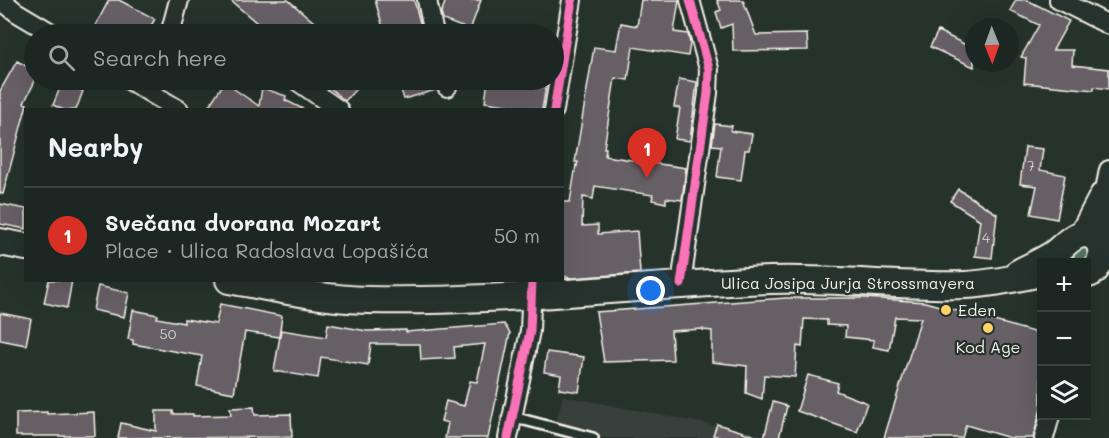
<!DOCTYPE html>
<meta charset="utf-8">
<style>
:root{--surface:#1c2622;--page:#252e2a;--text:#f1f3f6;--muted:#a0a5a5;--line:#3a4340;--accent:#d93025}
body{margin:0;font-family:Mali,sans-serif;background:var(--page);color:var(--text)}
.controls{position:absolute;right:18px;bottom:18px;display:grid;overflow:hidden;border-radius:0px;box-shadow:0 6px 24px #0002}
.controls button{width:54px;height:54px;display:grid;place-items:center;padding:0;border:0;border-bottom:2px solid var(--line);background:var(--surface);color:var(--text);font:30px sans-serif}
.compass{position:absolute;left:965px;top:18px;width:54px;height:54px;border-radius:50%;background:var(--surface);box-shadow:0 6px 24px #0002;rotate:179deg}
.you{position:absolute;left:651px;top:291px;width:21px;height:21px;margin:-15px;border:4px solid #fff;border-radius:50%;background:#1a73e8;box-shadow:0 0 0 9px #1a73e833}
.badge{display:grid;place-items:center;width:39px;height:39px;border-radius:50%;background:var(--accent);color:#fff;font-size:20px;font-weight:700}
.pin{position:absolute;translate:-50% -50px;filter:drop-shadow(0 2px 3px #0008)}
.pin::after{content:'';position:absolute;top:32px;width:21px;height:18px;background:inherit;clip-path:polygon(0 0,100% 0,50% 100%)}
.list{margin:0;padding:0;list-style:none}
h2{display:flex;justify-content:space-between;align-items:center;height:78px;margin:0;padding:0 24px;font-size:26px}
h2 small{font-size:20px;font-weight:400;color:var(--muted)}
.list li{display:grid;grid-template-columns:39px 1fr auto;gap:18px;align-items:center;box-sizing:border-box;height:96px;padding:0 24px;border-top:2px solid var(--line)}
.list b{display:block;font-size:22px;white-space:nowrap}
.list p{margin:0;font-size:20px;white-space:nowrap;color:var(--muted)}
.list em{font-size:20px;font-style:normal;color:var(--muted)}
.icon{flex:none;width:33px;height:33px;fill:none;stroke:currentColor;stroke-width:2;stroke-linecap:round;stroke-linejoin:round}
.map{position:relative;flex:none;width:1109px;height:438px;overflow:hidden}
.search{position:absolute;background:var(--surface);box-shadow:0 6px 24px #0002;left:24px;top:24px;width:540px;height:66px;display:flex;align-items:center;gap:15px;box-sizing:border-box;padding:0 21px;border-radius:33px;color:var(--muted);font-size:22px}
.panel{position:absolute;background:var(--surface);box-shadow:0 6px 24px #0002;left:24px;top:108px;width:540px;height:174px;border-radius:0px}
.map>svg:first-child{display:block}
.built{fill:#39403e}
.green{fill:#52725c;stroke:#a3b2a2;stroke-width:1.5}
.building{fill:#665e65;stroke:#f4f1e8;stroke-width:1.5}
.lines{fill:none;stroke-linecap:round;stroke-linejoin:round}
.service-casing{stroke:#f4f1e8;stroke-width:14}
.minor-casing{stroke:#f4f1e8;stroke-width:22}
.secondary-casing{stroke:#f4f1e8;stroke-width:30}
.service{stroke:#26332d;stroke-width:9}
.minor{stroke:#26332d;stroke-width:18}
.secondary{stroke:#26332d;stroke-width:26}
.cycleway-casing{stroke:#26332d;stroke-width:13}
.cycleway{stroke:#fb73b8;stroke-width:9}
.poi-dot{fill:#ffd166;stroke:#26332d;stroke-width:2}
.labels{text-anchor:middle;stroke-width:4.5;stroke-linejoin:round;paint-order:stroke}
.number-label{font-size:14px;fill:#d0ccc7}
.street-label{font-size:16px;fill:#f4f1e8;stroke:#26332d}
.poi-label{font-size:16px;fill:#f4f1e8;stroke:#26332d;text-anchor:start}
</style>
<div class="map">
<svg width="1109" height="438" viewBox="0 0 1109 438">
<rect width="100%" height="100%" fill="#26332d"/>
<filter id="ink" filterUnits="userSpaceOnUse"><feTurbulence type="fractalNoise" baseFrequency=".0167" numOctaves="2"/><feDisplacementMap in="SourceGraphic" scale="12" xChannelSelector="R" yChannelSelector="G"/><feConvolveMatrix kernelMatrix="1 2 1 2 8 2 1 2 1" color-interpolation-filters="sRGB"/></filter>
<g filter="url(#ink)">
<!-- built -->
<path class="built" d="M563,396L779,438H552Z"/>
<!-- green -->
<path class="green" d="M1085,246L1090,250L1086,262H1074L1073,252Z"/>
<!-- building -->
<path class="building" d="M109,0H119L155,19L146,34H91Z
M230,0H288L328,34H270Z
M375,0H414L423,34H385Z
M446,0H481L470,30L443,20L441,13Z
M641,0H679L674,32L688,34L690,43L688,56L633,47L628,80L615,78L604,148H606L605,156L686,168L682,200L666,198V203L652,200L653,195L595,186L593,199L583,197L582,226L598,225V234L637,231L640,273L572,278L562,276V202H570L576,165L577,166L578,162H575L594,47L616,50L621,23L637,26Z
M717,0H743L756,35L807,34L808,50L733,51L732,24L721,28L716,12L721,10Z
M1016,0H1027L1069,21L1053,50H1073L1072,65L1109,69V89L1094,87V90L1024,83L1026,58L1021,57L1039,25L1010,11Z
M938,31L974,49V67L930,47Z
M17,61L34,70V83L24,103L27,104L3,194L0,193V91Z
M679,79L697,82L690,141L675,139L680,108L674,107Z
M226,80H237L234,89L259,106L262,88L286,96L285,100L305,110H206Z
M321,80H364L345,101Z
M398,80H434L436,90L404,99Z
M488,80H547L542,110L485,102Z
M62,83L83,91L76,110H64L53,105Z
M715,124L732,126L731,131L752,134L749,150H745L741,180L717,177L721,146L712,145Z
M1025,147L1043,149L1040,170L1065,175L1057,219L1031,214L1037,186L1020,184Z
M958,189L997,214L992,258L975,256L980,220L950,201Z
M0,204L26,209V229L0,224Z
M49,280H72L67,308L44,303Z
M98,286L129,293L124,317L93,310Z
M786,298H865L925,302L1041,334V409L1033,438H1010L966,425L962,438H884L921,318L895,317L889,350L873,347L874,340L845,337L846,326L827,325V320L804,319L802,347L797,346L795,377L764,375L762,399L746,393L747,366L712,362V331L703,330V329L671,331L673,360L604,362L596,312Z
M220,304L282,316L279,337L245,332L234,393L197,386L202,356L133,344V340L128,339L133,310L158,315L157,318L184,323V319L216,324Z
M0,313L31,319L26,345L0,340Z
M328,324L367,331L406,330V332L504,324L510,333L488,438H445L448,423L441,421L446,401L464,406L470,381L477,382L485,344L454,347L455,358L421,360L420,344H371L368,365L321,357L318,378L274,371L281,330L326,337Z
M547,352L584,357L579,392L559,389L561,375L544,372Z
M808,375L838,383L836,391L867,403L857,432L797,411Z
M773,402L787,406L779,438H764Z
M254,407L255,415L291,414L292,437L118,438L121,423L156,431V411H173V414H193V416L231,415L230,408Z
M47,412V414L94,412L95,436H16V413Z
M717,424L753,435V438H722L713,435Z"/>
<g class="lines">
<!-- service casing -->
<g class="service-casing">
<path id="service" d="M513,417L593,438"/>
</g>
<!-- minor casing -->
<g class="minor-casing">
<path id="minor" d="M1,0L16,12L53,34
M427,0L434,34
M1059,0L1109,25
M170,34L179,0
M129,80L179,110
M296,80L339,110
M445,80L447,87
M554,110L572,0
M1078,235L1100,193
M1100,242L1103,200L1109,170
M681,284L708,93L709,69L690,0
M508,438L530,331L532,280
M1044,438L1050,416"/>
</g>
<!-- secondary casing -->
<g class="secondary-casing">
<path id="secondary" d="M0,242L26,247
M1018,273C1029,267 1041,262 1052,255C1061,249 1069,238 1079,235C1106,228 1109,269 1086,275
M229,280C274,288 321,299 368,300C502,303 636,285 771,280C836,278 901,287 965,285C992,284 1016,278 1042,273"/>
</g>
<!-- service -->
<use href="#service" class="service"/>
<!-- minor -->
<use href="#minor" class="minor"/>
<!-- secondary -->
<use href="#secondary" class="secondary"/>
<!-- cycleway casing -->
<g class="cycleway-casing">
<path id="cycleway" d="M554,110L572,0
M681,284L708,93L709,69L690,0
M508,438L530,331L532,280"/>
</g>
<!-- cycleway -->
<use href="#cycleway" class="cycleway"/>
</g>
</g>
<!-- markers -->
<g class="poi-dot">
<circle cx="946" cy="310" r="6"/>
<circle cx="988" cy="328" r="6"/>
</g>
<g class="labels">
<!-- number labels -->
<g class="number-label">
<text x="1031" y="171">7</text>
<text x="986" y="243">4</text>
<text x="168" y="339">50</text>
</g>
<!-- street labels -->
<g class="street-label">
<text x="848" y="289">Ulica Josipa Jurja Strossmayera</text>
</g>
<!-- poi labels -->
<g class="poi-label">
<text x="958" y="316">Eden</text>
<text x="988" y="353" text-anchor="middle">Kod Age</text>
</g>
</g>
</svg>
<div class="controls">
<button>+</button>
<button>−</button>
<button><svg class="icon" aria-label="layers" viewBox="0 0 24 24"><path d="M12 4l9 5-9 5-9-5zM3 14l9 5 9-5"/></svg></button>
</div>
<svg class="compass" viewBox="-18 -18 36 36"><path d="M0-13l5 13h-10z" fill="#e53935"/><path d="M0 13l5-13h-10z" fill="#a0a5a5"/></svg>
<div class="you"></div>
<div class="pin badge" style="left:647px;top:178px">1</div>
<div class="search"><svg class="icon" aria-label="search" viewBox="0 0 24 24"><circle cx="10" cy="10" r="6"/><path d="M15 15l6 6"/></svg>Search here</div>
<section class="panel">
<h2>Nearby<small></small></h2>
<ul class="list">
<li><span class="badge">1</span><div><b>Svečana dvorana Mozart</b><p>Place · Ulica Radoslava Lopašića</p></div><em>50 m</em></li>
</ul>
</section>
</div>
